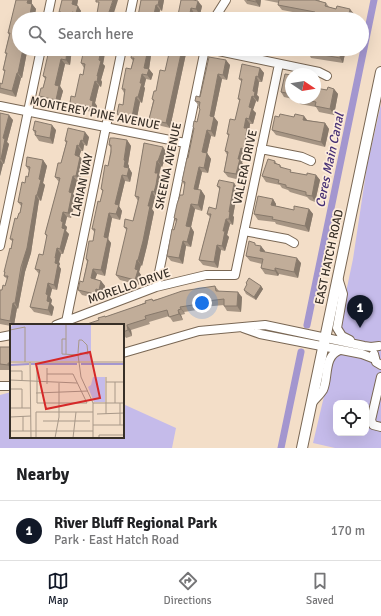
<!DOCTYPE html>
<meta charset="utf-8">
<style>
:root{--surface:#fff;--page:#f6f6f6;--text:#202124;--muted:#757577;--line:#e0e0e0;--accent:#111827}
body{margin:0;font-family:Signika,sans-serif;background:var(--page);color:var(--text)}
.controls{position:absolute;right:12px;bottom:12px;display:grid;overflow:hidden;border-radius:8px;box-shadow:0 4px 16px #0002}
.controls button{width:36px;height:36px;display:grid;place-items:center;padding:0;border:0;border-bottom:1px solid var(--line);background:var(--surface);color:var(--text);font:20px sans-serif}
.compass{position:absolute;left:285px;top:68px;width:36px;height:36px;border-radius:50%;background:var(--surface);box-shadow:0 4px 16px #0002;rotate:102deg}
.you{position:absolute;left:202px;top:303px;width:14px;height:14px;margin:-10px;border:3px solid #fff;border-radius:50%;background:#1a73e8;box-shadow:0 0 0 6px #1a73e833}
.badge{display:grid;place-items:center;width:26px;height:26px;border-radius:50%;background:var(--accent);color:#fff;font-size:13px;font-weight:700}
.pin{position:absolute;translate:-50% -33px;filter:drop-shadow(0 1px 2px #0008)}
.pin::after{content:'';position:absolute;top:21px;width:14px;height:12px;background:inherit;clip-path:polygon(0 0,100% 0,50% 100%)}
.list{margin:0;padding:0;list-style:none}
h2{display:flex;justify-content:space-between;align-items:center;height:52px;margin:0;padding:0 16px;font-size:17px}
h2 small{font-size:13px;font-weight:400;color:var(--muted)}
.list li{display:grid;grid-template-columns:26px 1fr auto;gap:12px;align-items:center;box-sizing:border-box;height:60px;padding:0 16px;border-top:1px solid var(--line)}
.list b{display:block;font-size:15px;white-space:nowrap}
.list p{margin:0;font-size:13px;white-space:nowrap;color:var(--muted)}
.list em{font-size:13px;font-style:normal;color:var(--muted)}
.icon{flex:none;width:22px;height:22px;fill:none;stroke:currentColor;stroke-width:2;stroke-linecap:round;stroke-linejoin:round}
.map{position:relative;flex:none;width:381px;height:448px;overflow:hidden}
.search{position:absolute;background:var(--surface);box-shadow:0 4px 16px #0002;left:12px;right:12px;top:12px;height:44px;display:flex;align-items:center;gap:10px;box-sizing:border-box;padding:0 14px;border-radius:22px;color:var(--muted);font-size:15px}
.sheet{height:112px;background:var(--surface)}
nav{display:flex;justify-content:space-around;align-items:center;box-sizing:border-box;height:56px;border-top:1px solid var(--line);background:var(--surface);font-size:11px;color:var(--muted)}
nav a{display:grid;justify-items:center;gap:2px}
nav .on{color:var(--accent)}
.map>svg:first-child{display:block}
.green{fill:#c5bbea;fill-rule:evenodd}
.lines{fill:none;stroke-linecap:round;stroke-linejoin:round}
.canal{stroke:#a396cf;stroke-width:7}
.minor-casing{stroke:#796754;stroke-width:10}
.major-casing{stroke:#796754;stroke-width:12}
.minor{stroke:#fff;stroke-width:8}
.major{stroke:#fff;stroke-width:10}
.wall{fill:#a69584}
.shaded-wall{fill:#87796b}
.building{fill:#c1ad99;stroke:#87796b}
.labels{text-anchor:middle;stroke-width:3.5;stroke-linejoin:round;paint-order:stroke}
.street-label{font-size:12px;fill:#372f27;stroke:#fdecdb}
.water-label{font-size:13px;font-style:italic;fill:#463075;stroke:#fdecdb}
.inset-river{fill:none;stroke:#a396cf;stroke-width:2}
.inset-road{fill:none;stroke:#a89888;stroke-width:1}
.view{fill:#d62828;fill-opacity:0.15;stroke:#d62828;stroke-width:2}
.inset-edge{fill:none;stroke:#372f27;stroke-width:2}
</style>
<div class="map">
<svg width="381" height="448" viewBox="0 0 381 448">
<rect width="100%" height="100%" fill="#f3dec8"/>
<!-- green -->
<path class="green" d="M381,104V448H335L313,443L325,392L353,259L367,166ZM336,403H366V433H336Z
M11,392V437H123V404L176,428L172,448H0V395Z"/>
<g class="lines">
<!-- canal -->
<path class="canal" d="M307,325L374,0
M281,448L301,352"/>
<!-- minor casing -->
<g class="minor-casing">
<path id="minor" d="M47,19L51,0
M129,19L133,0
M214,19L226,0
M209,49L319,72L327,76
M0,106L185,143
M261,149L302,157L311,161
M244,231L287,239L294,243
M0,246L41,49
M338,278L343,294L337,328L342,336L350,340
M156,287L205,49
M56,325L156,287L206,275H235L279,64
M66,325V322L122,49
M243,328L260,334L362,354L375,359
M0,337L11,335
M123,353L199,331L265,325L364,346L371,347L379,346
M374,354L376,362L381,365
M381,377L371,420L373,425L381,427
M0,386H11
M312,403C315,399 320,395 323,390C329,377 323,356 340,350"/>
</g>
<!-- major casing -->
<g class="major-casing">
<path id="major" d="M302,448L381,72"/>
</g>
<!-- minor -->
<use href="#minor" class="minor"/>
<!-- major -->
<use href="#major" class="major"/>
</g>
<!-- wall -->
<path class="wall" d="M16,0H32V4L36,9L34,19H19V49H25L27,52L22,78H21L16,97L0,93V83L2,84L5,72L3,70L6,54L5,53L9,35L8,33Z
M62,0H78L77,6L81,11L79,18L76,17L75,19H59L60,13L59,12Z
M141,0H164L162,11L160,10L158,19H139L138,16Z
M181,0L202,6L200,15L194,13L193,19H172L178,15Z
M244,0H261L260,7L247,4Z
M264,0H320L319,1L326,3L329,7L354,14L314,16L282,10L278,5L279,3Z
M72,49L70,65L65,64L60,86L63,91L59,105L42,101L39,96L43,88L45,79L43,76L52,50Z
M152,49L149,69L153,74L151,80L146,79L144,87L145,88L142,103L140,102L136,123L120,120L117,114L123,105L124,93L122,89L131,69L133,61L131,58L132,55L130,52Z
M165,49H187L170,128L153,124L149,119L153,101L152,99L165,71L170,52L166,51Z
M276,49H346L343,63L311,58L310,56Z
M104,57L103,64L105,66L101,80L102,82L101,87L99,86L95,103L97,106L96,113L74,108L70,103L75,97L83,75L84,68L81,63Z
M209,57L230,65L227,80L222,79L214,117L218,122L215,137L211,136L207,153L211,159L208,173L202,172L198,190H201L205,196L202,211L195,209L191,227L194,232L191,247L186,246L183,264L171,261L167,256L176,222L174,218L183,195L185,186L182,181L188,158L194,129L193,127L197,122L200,110L199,108V106L195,101L200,97Z
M260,68L264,73L262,82H259L257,95L259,97L258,102L256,101L253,110L256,113L253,124H250L249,131L251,134L247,154L245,153L242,163L244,165L240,180L228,177L224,172L227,155L225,151L229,136L227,134L235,120L240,101L238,99L242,82L239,79Z
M291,75V98H315L327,90L334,89L338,94L334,115L319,112L316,107L300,104L297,100L284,97L281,92Z
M0,113L13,120L7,142L9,144L4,164H3L0,176Z
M279,117L307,120L325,123L329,129L325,147L276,135L272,130Z
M33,130H56L53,144L39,141L35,135V134Z
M89,137L87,146L84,145L83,151H81L79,156L80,157L84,162L79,182L77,181L73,194L76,198L71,218L67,217L65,225L67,227L66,231L69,234L63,254H61L59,262L60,264L59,266L61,269L57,290L52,289L50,297L52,300L51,304L54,307L52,316L34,312L30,307L39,274L35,269L43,255L47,237L45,234L59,182L55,177L61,163L66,143L65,141Z
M127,140L131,146L128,164L129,166V168L132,173L130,182L125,181L119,206L122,211L120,220L112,218L108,239L111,243L105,276L97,274L95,279L101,281L105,286L103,295L100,294L99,299L82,295L78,290L83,282L87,262L86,259L93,241L95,233L92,229L100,202L103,192L101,189L108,166L111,148L109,145Z
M144,143L167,153L162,167L161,166L159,175L161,179L158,197H155L152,209L154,212L147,246L142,266L141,265L139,272L141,275L139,285L120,280L116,275L127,231L124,227L133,221L138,201L135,196Z
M43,160L47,166L43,183L45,185L41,201L39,200L31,253L25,272L18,309L17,308L14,325H11V326L0,324V292L5,286L7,279L4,276L5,273L4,272L11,249L13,242L10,239L20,213L21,206L18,202L25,183L28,177L29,171L26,166Z
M275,161L277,164L280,165L282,168L293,173L307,175H316L320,180L315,202L310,200L307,197L290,192L288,190L282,188L280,185L266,182L262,176Z
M217,186L238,189L233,216L234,217L233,225L230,224L227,235L229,237L225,251L221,250L218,268L203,265L199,260L210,217L207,214L216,209L220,190Z
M273,199L276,204V206L294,210L309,209L313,214L309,232L276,224L275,222L258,220L254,214Z
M257,245L265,251V252L301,263L298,278L279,274L278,276L265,274L261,268L262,264L250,261L246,256Z
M246,283L261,286L263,289L256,300L246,294L244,290L247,285Z
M215,286L219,291L242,297L241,312L227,311L224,306V305L203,307V309L184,312L185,314L181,315L183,320L173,322L169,316L149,322L150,324L131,330L132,336L126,338L124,335L123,336V325L99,320L137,306L152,299L153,300Z
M0,347H11V370H0Z"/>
<!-- shaded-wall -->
<path class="shaded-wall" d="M28,0H32L31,8L27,3Z
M73,0H78L76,10L72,4Z
M113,0H118L113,16L114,19H110L109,12Z
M159,0H164L162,11L158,5Z
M256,0H261L260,7L256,2Z
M198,1L202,6L200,15L196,9Z
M32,4L36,9L34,19H29Z
M156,5L160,10L158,19H153Z
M78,6L81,11L79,18L76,13Z
M191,8L194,13L193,19H189V18Z
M350,9L354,14L352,19H348Z
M72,12L76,17L75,19H70Z
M23,49H25L27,52L22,78L18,73Z
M67,49H72L70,65L66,60Z
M101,49H106L103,64L105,66L101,80L102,82L101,87L97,82V76Z
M148,49H152L149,69L153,74L151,80L147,75L144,68Z
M182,49H187L170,128L166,123Z
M341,49H346L343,63L340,58Z
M61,59L65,64L60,86L63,91L59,105L56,100L55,85Z
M226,60L230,65L227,80L223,75Z
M260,68L264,73L262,82L258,77Z
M17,73L21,78L16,97L12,91Z
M142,74L146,79L144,87L145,88L142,103L138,97L140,83Z
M218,74L222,79L214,117L218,122L215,137L211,131L210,116Z
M256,76L259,82L257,95L259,97L258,102L254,97L253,91Z
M95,81L99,86L95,103L97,106L96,113L92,107L90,100Z
M334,89L338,94L334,115L330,109Z
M252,96L256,101L253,110L256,113L253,124L249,119V107Z
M136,97L140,102L136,123L132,117Z
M9,115L13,120L7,142L9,144L4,164L1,159L3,138Z
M304,116L308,121L303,120Z
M246,118L250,124L249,131L251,134L247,154L244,149V128Z
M325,123L329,129L325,147L321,142Z
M52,125L56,130L53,144L50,138Z
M207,130L211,136L206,158L202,152Z
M85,132L89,137L87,146L83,141Z
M81,140L84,145L83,151L79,146Z
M127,140L131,146L128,164L129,166V168L132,173L130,182L127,176L124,167V160Z
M77,145L81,151L78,161L75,155Z
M163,147L167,153L162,167L158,161Z
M241,148L245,153L242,163L244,165L240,180L236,174L238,159Z
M207,153L211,159L208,173L204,168Z
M80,157L84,162L79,182L76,176Z
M0,160L3,164L0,176Z
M43,160L47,166L43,183L45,185L41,201L37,195L39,179Z
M157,161L161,166L159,175L161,179L158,197L154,192L155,173Z
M199,167L202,172L197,194L194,189Z
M122,175L125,181L119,206L122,211L120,220L116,214L115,204Z
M316,175L320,180L315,202L312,196Z
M73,176L77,181L73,194L76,198L71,218L68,213L69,192Z
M234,183L238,189L233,216L234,217L233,225L229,219V212Z
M201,190L205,196L202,211L198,205Z
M152,191L155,197L152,209L154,212L147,246L142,266L138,260L148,206Z
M36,195L39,200L31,253L25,272L18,309L15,303Z
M273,199L276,204L275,211L271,205Z
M191,204L195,209L191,227L194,232L191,247L187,242L186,226Z
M309,209L313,214L309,232L305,226Z
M63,212L67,217L65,225L67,227L66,231L69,234L63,254L60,249L62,228L61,221Z
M109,213L112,218L108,239L111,243L105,276L101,270L104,237Z
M226,219L230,224L227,235L229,237L225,251L222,246L223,231Z
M183,241L186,246L183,264L179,258Z
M217,245L221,250L218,268L214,262Z
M261,246L265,251L264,256L260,251Z
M57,248L61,254L59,262L60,264L59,266L61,269L57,290L54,285L55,258Z
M297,258L301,263L298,278L294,272Z
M137,260L141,265L139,272L141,275L139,285L135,280V269Z
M275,268L279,274L278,276L275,271Z
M93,269L97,274L94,283L91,278Z
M101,281L105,286L103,295L99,290Z
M48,283L52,289L50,297L52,300L51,304L54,307L52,316L48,310L47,301L46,294Z
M261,286L263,289L256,300L254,297Z
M96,289L100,294L99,299L95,294Z
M238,292L242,297L241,312L237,306Z
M199,302L203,307V309L199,304Z
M13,303L17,308L14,325H12L10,321Z
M180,307L184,312L185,314L181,309Z
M178,310L181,315L183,320L179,314Z
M127,325L131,330L132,336L128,330Z
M8,363L11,368V370L8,365Z"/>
<!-- building -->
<path class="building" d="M16,0H28L27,3L32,4L29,19H19V42L18,46H19V49H23L18,73H17L12,91L0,88V83L2,84L5,70H3L7,53H5L10,33H8Z
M62,0H73L72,4L78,6L76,13L72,12L70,19H59L61,12H59Z
M96,0H113L109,12L111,13L110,19H96L99,2H96Z
M141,0H159L158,5H156L153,19H141V17L138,16Z
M181,0H193L198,1L196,9L191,8L189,18H190V19H172L173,14L178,15Z
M247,0H256V2Z
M279,0H315L326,3L325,6L336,9L337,6L350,9L348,19H313L315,12L278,5Z
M52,49H67L66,60L61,59L55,85L59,86L56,100L39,96L41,88H43L46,77L43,76L49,50H52Z
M84,49H101L99,60L101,61L97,76H98L97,82L95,81L90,100L93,101L92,107L70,103L71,96L75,97L80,74L83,75L85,64L81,63Z
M130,49H148L144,68L149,69L147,75L142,74L140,83H142L138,97H136L132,117L117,114L119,104L123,105L125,89H122L126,68L131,69L134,58H131L132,52H130Z
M170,49H182L166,123L149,119L154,100L152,99L154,91H156L160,70L165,71Z
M298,49H341L340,58L307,52V51Z
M209,57L226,60L223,75L218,74L210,116L214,117L211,131L207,130L202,152L207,153L204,168L199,167L194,189L201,190L198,205L191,204L186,226L191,227L187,242L183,241L179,258L167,256L172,229L174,230L177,219L174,218L177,204L180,195H183L185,182L182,181L187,158H188L194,128L193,127L194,121L197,122L200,109L199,108L200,102L195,101L196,96L200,97Z
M242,64L260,68L258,77L256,76L253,91L255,92L254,97L252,96L249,107L252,108L249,119L246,118L244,128H247L244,149L241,148L238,159H240L236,174L224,172L228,152L225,151L229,134H227L230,119L235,120L240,99H238L242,79H239Z
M285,74L291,75V94L281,92Z
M328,87L334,89L330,109L315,106L316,102L296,98H315V88L327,90Z
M0,113L9,115L3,138L5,139L1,159H0Z
M280,114L294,117L295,114L304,116L303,120L325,123L321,142L272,130L275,116L279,117Z
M35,121L52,125L50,138L35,135L36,131L33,130Z
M68,128L85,132L83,141L81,140L79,146L77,145L75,155L80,157L76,176H73L69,192L72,193L68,213L63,212L61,221L63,222L62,228L65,229L60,249L57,248L55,258H56L55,263L58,264L54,285L48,283L46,294L48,295L47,301L50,302L48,310L30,307L40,270L35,269L39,254L43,255L47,235L45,234L60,178L55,177L58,163H61L67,141H65Z
M110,138H114L127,140L124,160L125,161L124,167L129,168L127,176L122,175L115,204L119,205L116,214L109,213L104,237L108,238L101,270L93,269L91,278L101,281L99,290L96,289L95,294L78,290L80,281L83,282L86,269L88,260L86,259L89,241H93L95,229H92L98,201L100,202L103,190L101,189L105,165L108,166L111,152V145H109Z
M144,143L163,147L158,161H157L155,173H158L156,185L154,192L152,191L148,206H150L143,241L138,260H137L135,269L138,270L135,280L116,275L127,228L124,227L125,219L133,221L139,197L135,196Z
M27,157L43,160L39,179L41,180L37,195H36L27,248L21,267L15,303H13L10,321L0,319V290H2L3,285L5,286L8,276H4L5,272H4L10,248L11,249L13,239H10L15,218L17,219L19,213H20L22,203L18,202L22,182L25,183L26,176L28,177L30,167L26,166Z
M268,159L275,161L274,163L280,165V167L291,170L290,172L307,175V173L316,175L312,196L306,195V192L286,187V185L278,183L279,180L262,176Z
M219,180L234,183L229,212H230L229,219H226L223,231H225L222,246L217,245L214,262L199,260L211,214H207L209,207L216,209L220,187L217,186Z
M258,196L273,199L271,205L294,210V206L309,209L305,226L272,219L273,217L254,214Z
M249,241L255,243V245L261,246L260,251L297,258L294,272L275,268V271L261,268L263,259L246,256Z
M249,278L261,286L254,297L244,290L247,284L246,283Z
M215,286L216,291L238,292L237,306H224V299L199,302V304L180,307L181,309L178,310L179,314L169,317L167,310L145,316L146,319L127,325L128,330L123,332V325H84L99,320L98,318L105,316V317L137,306L146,303L145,301L152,299L153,301L182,291Z
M0,347H11V363H8V365L0,364Z"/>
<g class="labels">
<!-- street labels -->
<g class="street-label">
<text transform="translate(95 113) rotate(11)" y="4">MONTEREY PINE AVENUE</text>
<text transform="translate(168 166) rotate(-78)" y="4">SKEENA AVENUE</text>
<text transform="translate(245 167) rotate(-78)" y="4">VALERA DRIVE</text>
<text transform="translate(82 185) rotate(-78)" y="4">LARIAN WAY</text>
<text transform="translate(329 257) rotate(-78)" y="4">EAST HATCH ROAD</text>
<text transform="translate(129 286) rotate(-19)" y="4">MORELLO DRIVE</text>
</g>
<!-- water labels -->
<g class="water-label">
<text transform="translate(329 160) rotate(-78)" y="5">Ceres Main Canal</text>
</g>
</g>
<!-- overview -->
<g transform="translate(10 324)">
<rect width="114" height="114" fill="#f3dec8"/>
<path d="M3,0H81V37H0V5ZM83,53H95V78H84L78,63L81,61Z" fill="#c5bbea"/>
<path class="inset-river" d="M21,40H67M71,40H114M0,41L19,40"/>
<path class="inset-road" d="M0,6L15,3V38M56,15V0M68,29L69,16H72L77,21L78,30L70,29M56,30V15H52V30L68,31M68,31L71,53L83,79V114M0,38H114M20,38L21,114M27,44V79H77L63,50H37M0,47H12V56M0,56L67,59M96,58H114M37,60V44M0,65H12V84M26,69L78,67M83,79H114M105,79V58M110,79V101M0,84H21M87,90L114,89M96,90V53M13,92V107M0,93L21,92M33,97H80M83,101H114M0,107H83M26,114V88H83M45,114L49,93V59M63,114L66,88M89,114V111H114"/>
<path class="view" d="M80,28L90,74L36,85L26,40Z"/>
<rect width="114" height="114" class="inset-edge"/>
</g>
</svg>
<div class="controls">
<button><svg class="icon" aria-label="locate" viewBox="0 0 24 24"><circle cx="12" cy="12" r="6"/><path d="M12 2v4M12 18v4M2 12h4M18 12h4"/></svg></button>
</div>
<svg class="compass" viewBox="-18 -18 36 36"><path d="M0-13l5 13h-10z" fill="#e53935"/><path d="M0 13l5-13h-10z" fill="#757577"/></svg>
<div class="you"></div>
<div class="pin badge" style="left:360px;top:328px">1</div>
<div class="search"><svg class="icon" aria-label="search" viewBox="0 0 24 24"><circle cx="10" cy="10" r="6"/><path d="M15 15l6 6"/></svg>Search here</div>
</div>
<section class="sheet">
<h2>Nearby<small></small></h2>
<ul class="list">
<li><span class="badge">1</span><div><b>River Bluff Regional Park</b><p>Park · East Hatch Road</p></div><em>170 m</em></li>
</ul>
</section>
<nav>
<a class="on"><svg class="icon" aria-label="map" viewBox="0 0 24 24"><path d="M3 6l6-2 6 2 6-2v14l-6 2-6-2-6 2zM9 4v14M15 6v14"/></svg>Map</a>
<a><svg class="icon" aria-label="directions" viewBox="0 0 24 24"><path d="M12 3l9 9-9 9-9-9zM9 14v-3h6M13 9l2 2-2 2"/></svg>Directions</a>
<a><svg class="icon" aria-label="saved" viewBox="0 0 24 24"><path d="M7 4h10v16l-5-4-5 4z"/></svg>Saved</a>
</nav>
